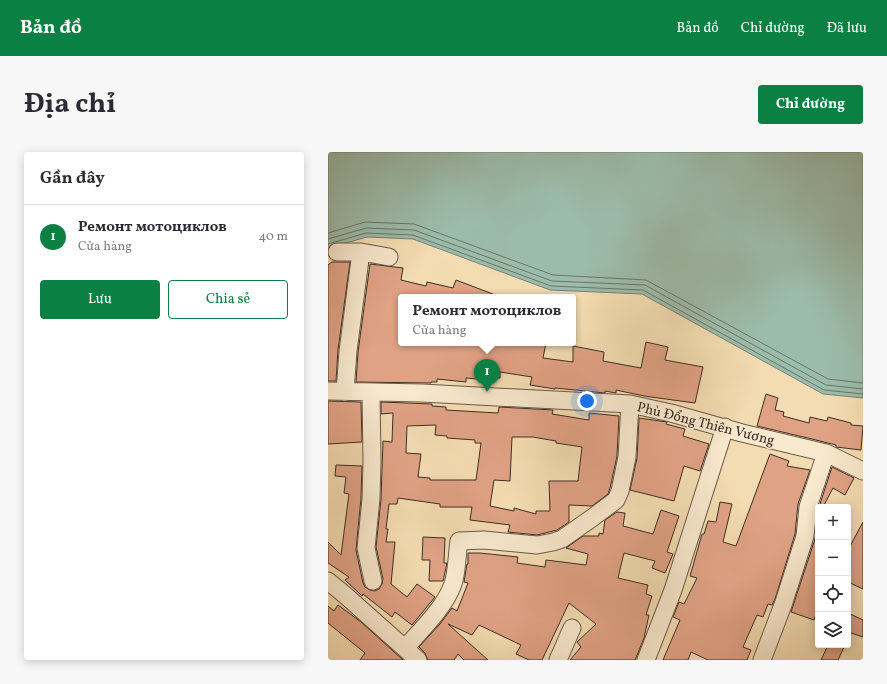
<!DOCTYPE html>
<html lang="vi">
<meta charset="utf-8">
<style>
:root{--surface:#fff;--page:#f7f7f7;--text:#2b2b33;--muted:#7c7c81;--line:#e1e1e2;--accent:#0b8043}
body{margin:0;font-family:Vollkorn,serif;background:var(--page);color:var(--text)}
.controls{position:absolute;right:12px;bottom:12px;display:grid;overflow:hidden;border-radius:4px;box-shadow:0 2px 10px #0003}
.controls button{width:36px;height:36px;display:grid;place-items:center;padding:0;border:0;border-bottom:1px solid var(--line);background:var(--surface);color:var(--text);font:20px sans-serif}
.you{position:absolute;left:259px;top:249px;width:14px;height:14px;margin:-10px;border:3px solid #fff;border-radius:50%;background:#1a73e8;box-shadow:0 0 0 6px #1a73e833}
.badge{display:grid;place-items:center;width:26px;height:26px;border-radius:50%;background:var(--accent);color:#fff;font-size:13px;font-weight:700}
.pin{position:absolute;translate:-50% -33px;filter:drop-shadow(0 1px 2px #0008)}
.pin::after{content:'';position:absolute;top:21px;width:14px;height:12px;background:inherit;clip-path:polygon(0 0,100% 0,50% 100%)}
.popup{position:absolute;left:70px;top:142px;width:178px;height:52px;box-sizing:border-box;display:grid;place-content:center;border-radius:4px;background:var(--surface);filter:drop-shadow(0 1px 3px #0005);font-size:13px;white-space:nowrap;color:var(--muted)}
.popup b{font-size:15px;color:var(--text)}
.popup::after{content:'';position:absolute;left:50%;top:100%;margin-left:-8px;border:8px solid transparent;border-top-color:var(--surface)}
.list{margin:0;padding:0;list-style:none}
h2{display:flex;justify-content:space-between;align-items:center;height:52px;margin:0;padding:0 16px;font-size:17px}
h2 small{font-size:13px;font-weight:400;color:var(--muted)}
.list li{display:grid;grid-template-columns:26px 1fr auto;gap:12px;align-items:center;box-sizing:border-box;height:64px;padding:0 16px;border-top:1px solid var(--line)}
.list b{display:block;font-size:15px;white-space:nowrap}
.list p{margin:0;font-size:13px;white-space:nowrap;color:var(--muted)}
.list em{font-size:13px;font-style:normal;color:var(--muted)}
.actions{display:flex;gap:8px;padding:12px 16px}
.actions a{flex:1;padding:9px 0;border:1px solid var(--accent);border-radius:4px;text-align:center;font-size:14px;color:var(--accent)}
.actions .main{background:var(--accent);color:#fff}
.icon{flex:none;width:22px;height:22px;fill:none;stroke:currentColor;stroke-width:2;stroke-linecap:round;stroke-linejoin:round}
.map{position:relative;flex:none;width:535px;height:508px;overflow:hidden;border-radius:4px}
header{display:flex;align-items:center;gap:24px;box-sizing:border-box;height:56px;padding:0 20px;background:var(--accent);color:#fff}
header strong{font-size:19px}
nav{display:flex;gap:22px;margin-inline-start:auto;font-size:14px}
.intro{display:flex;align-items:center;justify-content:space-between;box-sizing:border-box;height:96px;padding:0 24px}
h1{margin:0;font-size:28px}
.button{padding:10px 18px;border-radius:4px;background:var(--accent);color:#fff;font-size:14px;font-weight:700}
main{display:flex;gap:24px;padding:0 24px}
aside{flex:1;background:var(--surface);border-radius:4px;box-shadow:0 2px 10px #0003}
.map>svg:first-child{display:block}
.water{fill:#9cbcab;stroke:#768375}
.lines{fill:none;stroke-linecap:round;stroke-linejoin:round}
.shore{stroke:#6c7568;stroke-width:1}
.building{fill:#e0a285;stroke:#3c2e24;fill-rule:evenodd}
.minor-casing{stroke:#6a5a48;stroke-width:19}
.minor{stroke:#f8e8cd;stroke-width:17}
.labels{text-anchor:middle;stroke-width:3;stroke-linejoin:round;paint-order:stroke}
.street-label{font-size:14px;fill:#3c2e24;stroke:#f8e8cd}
</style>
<header>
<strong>Bản đồ</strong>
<nav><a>Bản đồ</a><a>Chỉ đường</a><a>Đã lưu</a></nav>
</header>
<div class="intro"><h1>Địa chỉ</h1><a class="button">Chỉ đường</a></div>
<main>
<aside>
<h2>Gần đây<small></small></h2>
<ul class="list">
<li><span class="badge">1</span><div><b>Ремонт мотоциклов</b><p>Cửa hàng</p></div><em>40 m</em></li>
</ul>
<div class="actions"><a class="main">Lưu</a><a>Chia sẻ</a></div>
</aside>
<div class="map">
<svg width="535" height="508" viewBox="0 0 535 508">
<rect width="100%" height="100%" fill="#f4dcb2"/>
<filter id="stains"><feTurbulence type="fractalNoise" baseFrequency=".005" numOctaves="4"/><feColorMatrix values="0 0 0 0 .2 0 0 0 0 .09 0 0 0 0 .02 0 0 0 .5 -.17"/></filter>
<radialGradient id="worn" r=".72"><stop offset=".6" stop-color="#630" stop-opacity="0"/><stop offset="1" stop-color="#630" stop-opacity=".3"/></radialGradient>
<!-- water -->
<path class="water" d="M0,0H535V246L495,242L314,142L222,138L85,87L39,85L0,96Z"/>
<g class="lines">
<!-- shore -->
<path class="shore" d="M0,81L37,70L86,72L225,123L318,128L500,227L535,231
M0,87L38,76L86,78L224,129L317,133L498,233L535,237
M0,92L38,81L85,83L223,134L315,138L496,238L535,242"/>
</g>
<!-- building -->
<path class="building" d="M4,110H22L10,198L8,229H0V113Z
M42,112L75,116L73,128L98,134L99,130L125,136L128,128L170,144L73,145V191H218L215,206L245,210V194L276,200L275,209L313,216L318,190L340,195L337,208L375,215L367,251L316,244L288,238V241L277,239V241L227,236V237L202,233L204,225L172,220V226L150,224L149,227L138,226V230L109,227V230H103V231L28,230L30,200Z
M438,242L450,246L447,258L456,260L455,264L481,271L482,265L499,269L500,265L523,271V273L535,274L533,298L508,295V293L488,288L429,274Z
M0,249L33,250L34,290L0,292Z
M53,250L104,252V254L118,255V258L170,261L171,255L225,258L224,262L261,268V261L291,264L289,304L282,336L280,342L264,354L241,353V370L229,378L209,383L180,380L182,373L142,368L144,355H112V352L70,346L69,352H61L58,377H60L58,390H67L63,432L79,445L89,432L107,445L84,473L67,460L64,465L35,442L34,444L17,428L21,425L0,411V390L13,403L21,342L16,341L18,325L7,324L8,313L34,314L33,346L28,398L35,431L37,435L42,438L47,439L51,437L54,432L55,427L48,395L53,347L55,289L64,290L65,261L53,262ZM108,273L107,283L119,284V286L147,288V291H153L148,328H102V326L90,325L93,302L78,301L79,274ZM184,285H205L228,289V291L254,295L250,329H221L222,359H208V362L186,356V359L162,354L166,328L182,329Z
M311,266L339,270L338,272L357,277L355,284L381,292L372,319L356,314L346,349L302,338L309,306Z
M442,302L461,309L459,314L482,318L470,352L467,382L447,447L444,453L440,452L435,465L429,463L415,495L423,498L419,508H380L363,500L360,508H335L352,468L345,465L351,450L356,452L369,426L362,424L374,382H376L380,369L388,370L392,350L404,352L395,390L408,394Z
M504,315L526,326L517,343L505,336L495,355H491Z
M490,357V456L486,468L463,460L487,387Z
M333,358L351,364L339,400L345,402L337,421L324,416L327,409L296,401L290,426L320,433L318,442L324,444L318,463H321L316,486L307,508H242L253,495L249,490L268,472L241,451L214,508H201L188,502L193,493L151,473L144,483L120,472L160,508H136L130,502L126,508H100L97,501L91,495L112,472L124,456L129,459L140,431L136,430L139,412H140V401H152L190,405L189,411L217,415L218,408L258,413L260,402L238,396L255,384H271V381L275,382L277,368L289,360L297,361L295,374L325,382Z
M535,370V437L520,430V398Z
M95,385L117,386L116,411H119L115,429H101L102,408H94Z
M10,453L33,470L75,508H32L37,501L0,471V454L6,459Z
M520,461L535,468V485L520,480Z
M500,493H517L510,508H493Z"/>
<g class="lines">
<!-- minor casing -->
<g class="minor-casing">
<path id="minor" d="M9,100H33L61,105
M0,239L94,241L302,252L343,261L414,281L498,301L535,319
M17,240L20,199L33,100
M43,241L44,309L43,347L38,396L45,429
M0,429L17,443L90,508
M77,496C93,478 117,455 125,432C129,421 129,401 131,389L156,388L209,393L225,390L234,387L264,366L288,348L292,339L299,305L302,252
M230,508L244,476
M318,508L345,438L397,275
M434,508L456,450L477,384L480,355L498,301"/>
</g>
<!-- minor -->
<use href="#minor" class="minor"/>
</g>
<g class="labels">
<!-- street labels -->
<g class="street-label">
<text transform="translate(378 271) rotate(14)" y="5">Phù Đổng Thiên Vương</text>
</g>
</g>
<rect width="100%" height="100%" filter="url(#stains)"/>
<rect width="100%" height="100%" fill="url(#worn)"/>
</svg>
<div class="controls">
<button>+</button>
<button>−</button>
<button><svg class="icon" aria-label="locate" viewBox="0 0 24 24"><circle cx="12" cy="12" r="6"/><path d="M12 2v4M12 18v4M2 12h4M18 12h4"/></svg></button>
<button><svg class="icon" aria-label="layers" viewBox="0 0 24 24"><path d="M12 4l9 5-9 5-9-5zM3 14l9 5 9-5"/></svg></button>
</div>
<div class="you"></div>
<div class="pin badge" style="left:159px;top:240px">1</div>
<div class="popup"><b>Ремонт мотоциклов</b>Cửa hàng</div>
</div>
</main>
